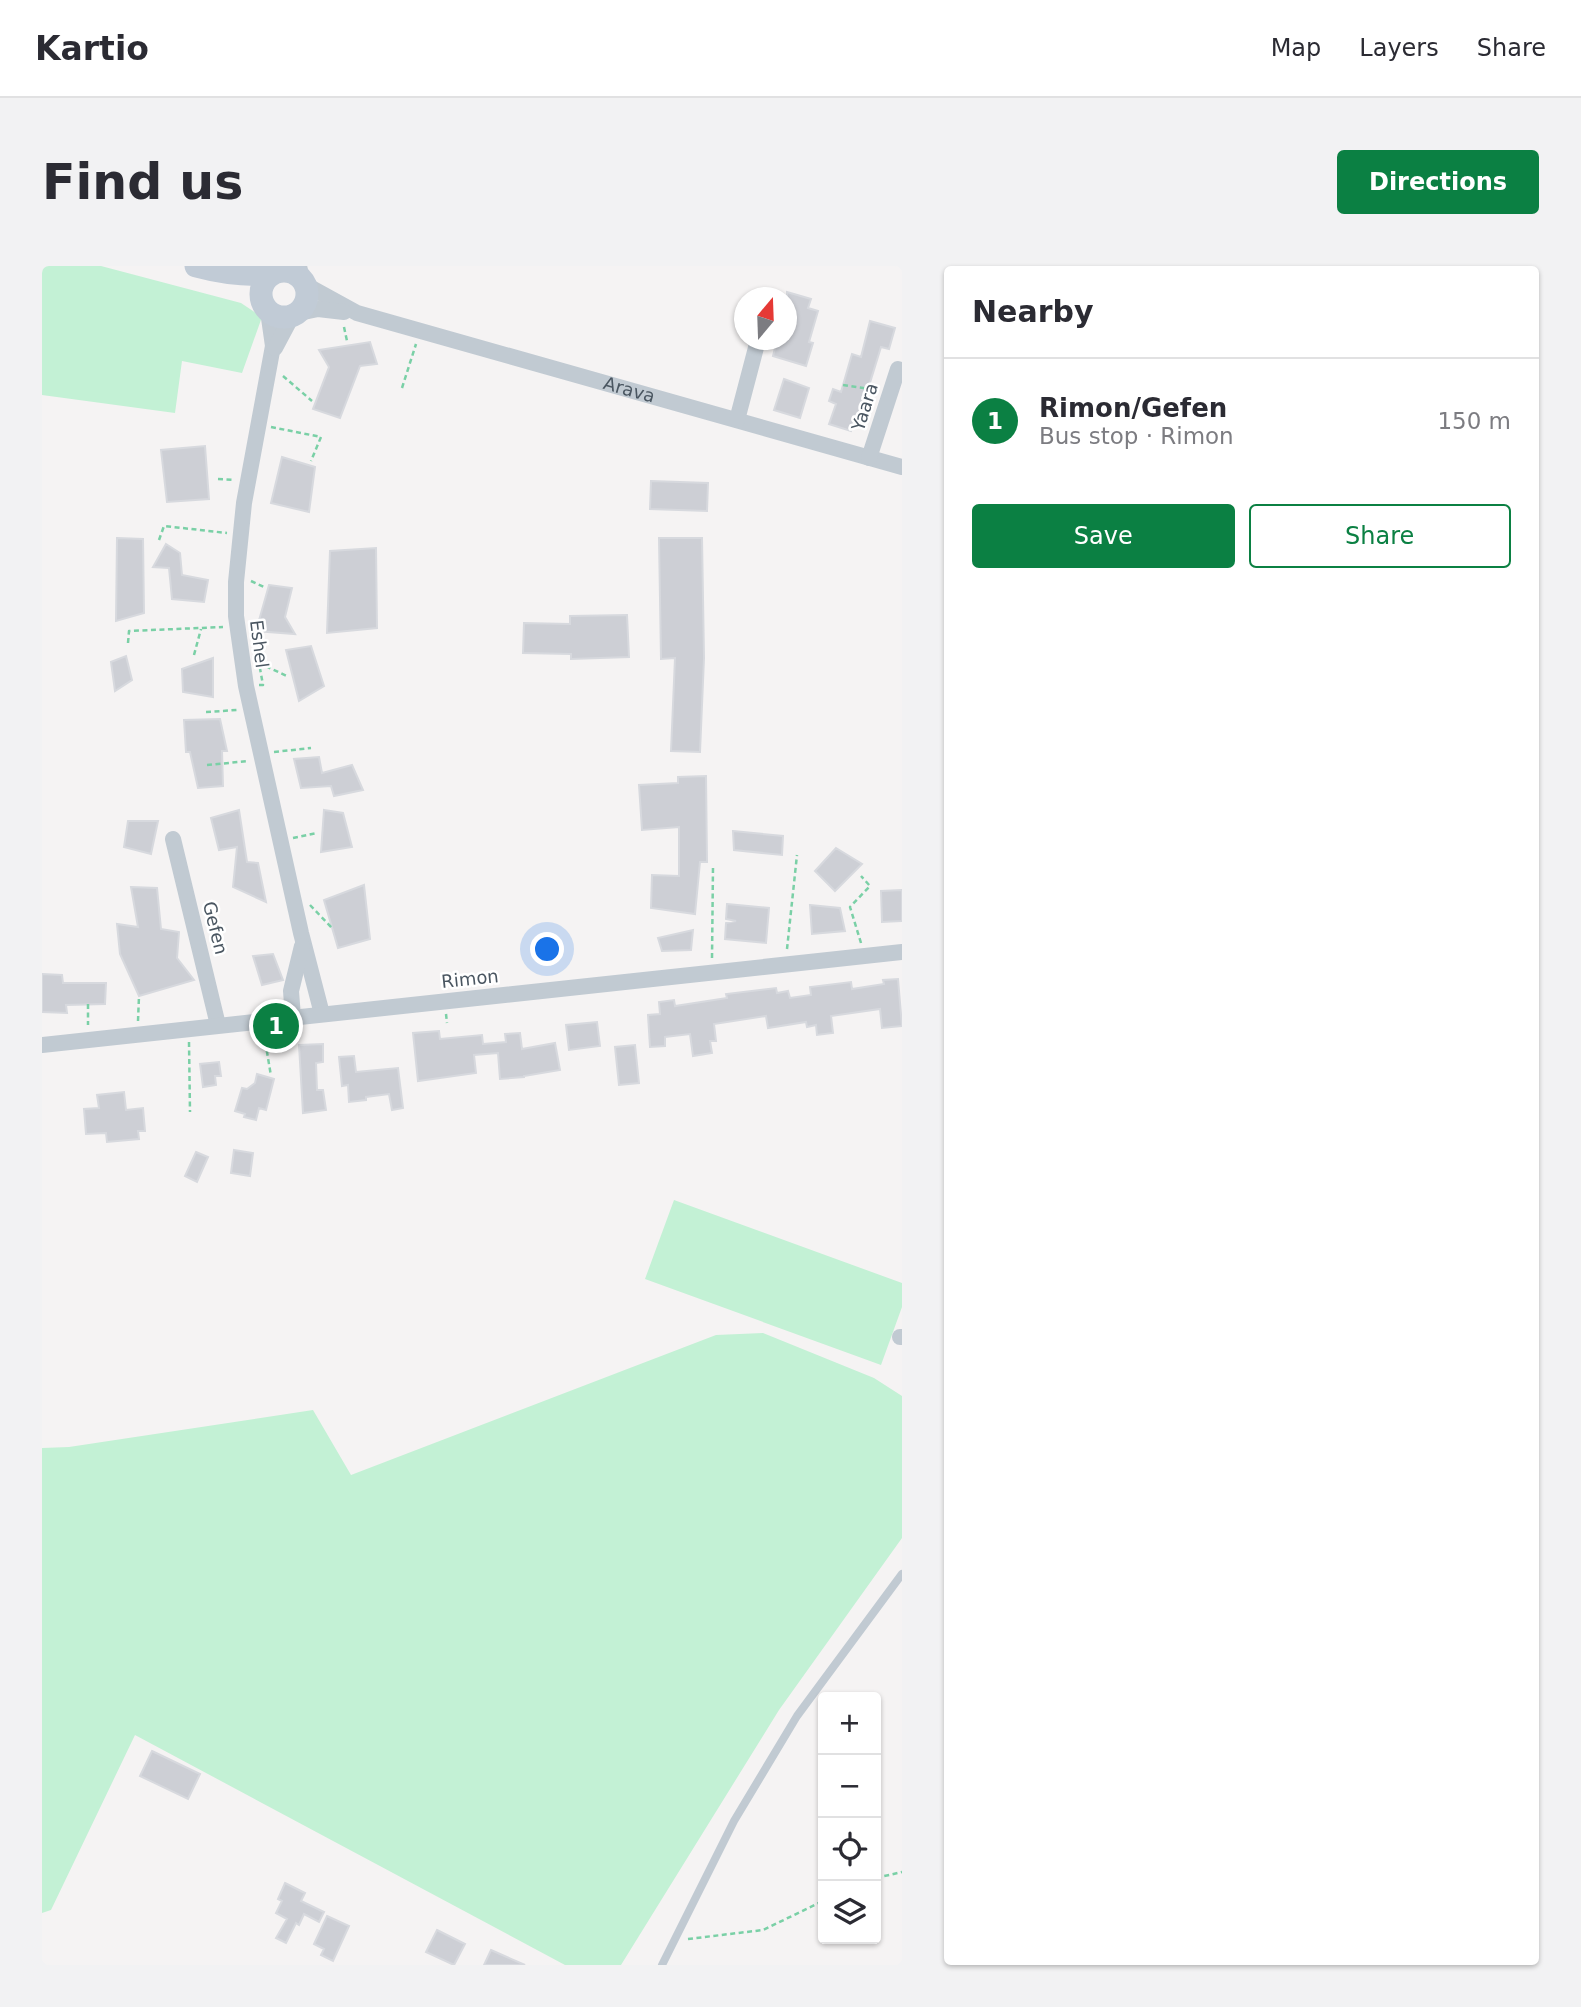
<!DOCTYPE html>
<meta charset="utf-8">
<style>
:root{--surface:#fff;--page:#f2f2f3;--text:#2b2b33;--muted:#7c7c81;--line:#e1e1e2;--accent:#0b8043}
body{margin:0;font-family:"DejaVu Sans",sans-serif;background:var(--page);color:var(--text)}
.controls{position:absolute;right:21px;bottom:21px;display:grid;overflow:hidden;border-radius:7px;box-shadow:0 2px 5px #0004}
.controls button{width:63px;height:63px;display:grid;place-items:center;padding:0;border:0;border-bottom:2px solid var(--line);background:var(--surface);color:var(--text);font:35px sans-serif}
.compass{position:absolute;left:692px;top:21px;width:63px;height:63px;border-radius:50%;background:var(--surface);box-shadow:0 2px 5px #0004;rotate:19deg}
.you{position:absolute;left:506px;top:684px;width:24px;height:24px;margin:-18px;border:5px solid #fff;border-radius:50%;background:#1a73e8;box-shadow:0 0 0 10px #1a73e833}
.badge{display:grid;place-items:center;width:46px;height:46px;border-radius:50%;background:var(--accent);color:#fff;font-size:23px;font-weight:700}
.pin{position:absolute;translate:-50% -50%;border:4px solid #fff;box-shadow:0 2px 7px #0006}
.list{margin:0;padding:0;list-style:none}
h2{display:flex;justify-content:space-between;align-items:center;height:91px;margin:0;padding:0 28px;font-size:30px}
h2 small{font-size:23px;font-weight:400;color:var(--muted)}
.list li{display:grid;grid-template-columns:46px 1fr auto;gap:21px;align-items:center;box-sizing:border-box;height:126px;padding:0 28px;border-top:2px solid var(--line)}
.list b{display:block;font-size:26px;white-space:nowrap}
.list p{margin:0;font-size:23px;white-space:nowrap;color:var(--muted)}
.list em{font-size:23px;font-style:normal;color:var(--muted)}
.actions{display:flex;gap:14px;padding:21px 28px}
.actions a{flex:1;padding:16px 0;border:2px solid var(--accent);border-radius:7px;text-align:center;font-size:24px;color:var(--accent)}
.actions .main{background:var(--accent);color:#fff}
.icon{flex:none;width:38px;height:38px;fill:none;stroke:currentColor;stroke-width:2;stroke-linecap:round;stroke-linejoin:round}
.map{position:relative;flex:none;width:860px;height:1699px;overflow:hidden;border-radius:7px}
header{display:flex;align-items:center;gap:42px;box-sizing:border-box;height:98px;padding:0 35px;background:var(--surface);border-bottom:2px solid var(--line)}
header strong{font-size:33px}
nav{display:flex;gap:38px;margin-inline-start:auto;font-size:24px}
.intro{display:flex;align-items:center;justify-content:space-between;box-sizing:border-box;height:168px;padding:0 42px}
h1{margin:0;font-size:49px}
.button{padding:18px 32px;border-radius:7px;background:var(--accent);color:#fff;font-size:24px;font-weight:700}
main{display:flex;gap:42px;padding:0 42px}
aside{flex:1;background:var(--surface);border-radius:7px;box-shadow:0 2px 5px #0004}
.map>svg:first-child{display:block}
.green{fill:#c3f1d5}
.building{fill:#cdcfd5;stroke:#d7d9de;stroke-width:2}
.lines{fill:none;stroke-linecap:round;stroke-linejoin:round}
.path{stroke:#7ad0a6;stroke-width:2.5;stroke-dasharray:5 3.5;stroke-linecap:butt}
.lane{stroke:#c1cad2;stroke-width:8}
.street{stroke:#c1cad2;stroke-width:16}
.secondary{stroke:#c1cbd6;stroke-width:23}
.labels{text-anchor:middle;stroke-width:5;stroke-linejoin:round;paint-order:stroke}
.street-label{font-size:18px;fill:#4a5661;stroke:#fff}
</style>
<header>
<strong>Kartio</strong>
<nav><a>Map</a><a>Layers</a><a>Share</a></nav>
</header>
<div class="intro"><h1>Find us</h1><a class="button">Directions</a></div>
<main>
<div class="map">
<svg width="860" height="1699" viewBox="0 0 860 1699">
<rect width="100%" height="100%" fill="#f5f3f3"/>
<!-- green -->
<path class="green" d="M0,0H59L199,37L220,51L200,107L140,95L133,147L0,129Z
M632,934L860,1017V1041L839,1099L603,1013Z
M721,1067L832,1112L860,1130V1272L737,1444L579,1699H523L93,1469L9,1644L0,1647V1182L27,1181L271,1144L309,1209L674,1069Z"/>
<!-- building -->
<path class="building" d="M745,26L769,33L766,42L776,45L767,76L771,77L764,100L731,90L735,74H745Z
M828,55L853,62L847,83L839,81L823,133L828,135L822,155L813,153L809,165L787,158L794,138L787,135L791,123L799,126L810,88L819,91Z
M328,76L335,98L318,100L298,152L271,143L287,101L277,84Z
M742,113L767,122L758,152L732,144Z
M163,180L167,233L125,236L119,184Z
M240,191L273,201L267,246L229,237Z
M609,215L666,217L665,245L608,243Z
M75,272L101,273L102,347L74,355Z
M617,272H660L662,392L658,486L629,485L633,392L619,393Z
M124,278L138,287L140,309L166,314L162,336L130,333L127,302L111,301Z
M334,282L335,362L285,367L288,285Z
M227,319L250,322L243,351L253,368L214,365Z
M585,349L587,391L529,393V388L481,387L482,357L528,358V350Z
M269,380L282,420L257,435L244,384Z
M84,390L90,414L73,425L69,396Z
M171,392V431L141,426L140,403Z
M178,453L185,485H180L181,520L156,522L148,486H144L142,454Z
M277,491L280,507L310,499L321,524L292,530L289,520L259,522L252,493Z
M664,510L665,596H658L653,648L609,642L610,609L637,610V561L600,564L597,519L636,517V511Z
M197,544L205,596L216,597L224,636L191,621L195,581L177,584L169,552Z
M282,544L301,547L310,581L279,586Z
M86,555H116L109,588L82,581Z
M691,565L741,570L740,589L692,584Z
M794,582L820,598L793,625L773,605Z
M322,619L328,673L296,682L282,634Z
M89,621L115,622L119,663L137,666L135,692L152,714L97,730L78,688L75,658L96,661Z
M860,624V655L840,656L839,625Z
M685,638L727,642L724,677L683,673L684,657L694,655L684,653Z
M768,639L798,642L803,665L770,668Z
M651,664L649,684L620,685L616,672Z
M231,688L241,714L220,719L211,690Z
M0,708L20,709L21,717H64L63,738L24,739L25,747L0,746Z
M856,713L860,760L840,762L838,743L789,750L791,767L775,769L774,759L765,761L764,756L726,762L724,750L672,758L674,775H668L670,787L651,790L648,768L623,771V780L608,781L606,749L618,748L617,736L632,734L633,740L685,732L684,728L734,722L735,727L746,725L748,732L769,729L768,721L809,716L810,723L842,718L841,714Z
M555,756L558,780L527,784L524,759Z
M397,765L398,773L440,769L441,778L464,776L463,768L478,767L480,783L513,777L518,804L482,810V811L458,813L456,787L432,789L434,807L376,815L371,767Z
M281,778V796L274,797L275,824H281L284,844L261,847L257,779Z
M593,779L597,817L577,819L573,781Z
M312,790L314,806L356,802L361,842L350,844L347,828L324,831V834L307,836L306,819L300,820L297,791Z
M177,796L179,810H173L174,819L161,821L158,798Z
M215,808L232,813L224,844L217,842L214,854L202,851L203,848L193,845L200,822L205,823L213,817Z
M82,826L84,844L101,842L103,865H96L97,873L65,876L64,867L44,868L42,843L57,842L55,829Z
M192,884L211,887L208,910L189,907Z
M154,886L166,891L155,916L143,910Z
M110,1485L158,1508L146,1533L98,1510Z
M243,1617L263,1627L259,1635L282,1646L277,1656L262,1648L257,1659L254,1657L244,1677L234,1672L245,1653L234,1647L240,1635L236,1633Z
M285,1650L307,1660L291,1695L279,1689L282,1683L272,1678Z
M395,1664L423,1678L412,1699L384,1686Z
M449,1684L483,1699H442Z"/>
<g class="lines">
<!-- path -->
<path class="path" d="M302,61L305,75
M241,110L270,135
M801,119L835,124
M360,122L374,78
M229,161L279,171L269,195
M176,213L192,214
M117,274L122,260L185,267
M209,315L222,321
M86,377L87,365L181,361
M152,389L159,363
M217,419H221L217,397L247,411
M164,446L195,444
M232,486L269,482
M165,499L207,495
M251,572L275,567
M268,639L290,662
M819,677L808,641L828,620L819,610
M745,683L755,589
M670,692L671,601
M46,738V759
M404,748L405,757
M96,755L97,730
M222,768L229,810
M147,776L148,846
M834,1612L860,1606
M646,1673L721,1664L781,1635"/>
<!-- lane -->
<path class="lane" d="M620,1699L692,1555L755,1450L860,1308"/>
<!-- street -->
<g class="street">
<path d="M257,0L260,13"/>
<path id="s1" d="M264,19L315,47L860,201"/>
<path d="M226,45L231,80L202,237L194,316V350L204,420L259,667L280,748"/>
<path d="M257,47L276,43L302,46"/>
<path d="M233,82L250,50"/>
<path d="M695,154L716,74"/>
<path d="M827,192L856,103"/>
<path d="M131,573L176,759"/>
<path d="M251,751L249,725L260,680"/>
<path d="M0,779L860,686"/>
<path d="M858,1071H860"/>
</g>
<!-- secondary -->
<path class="secondary" d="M154,0C180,7 204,10 230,8
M219 28a23 23 0 1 1 46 0a23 23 0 1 1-46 0Z"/>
</g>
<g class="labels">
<!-- street labels -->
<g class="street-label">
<text dy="6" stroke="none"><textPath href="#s1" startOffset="341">Arava</textPath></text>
<text transform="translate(823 141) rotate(-72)" y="6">Yaara</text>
<text transform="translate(217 378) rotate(83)" y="6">Eshel</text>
<text transform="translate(173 662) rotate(76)" y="6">Gefen</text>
<text transform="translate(428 713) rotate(-6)" y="6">Rimon</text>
</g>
</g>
</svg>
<div class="controls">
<button>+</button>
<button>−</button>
<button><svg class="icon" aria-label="locate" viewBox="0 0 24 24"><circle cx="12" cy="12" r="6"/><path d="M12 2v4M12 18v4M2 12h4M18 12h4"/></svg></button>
<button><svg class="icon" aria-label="layers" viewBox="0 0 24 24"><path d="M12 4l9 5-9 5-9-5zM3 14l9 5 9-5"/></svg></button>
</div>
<svg class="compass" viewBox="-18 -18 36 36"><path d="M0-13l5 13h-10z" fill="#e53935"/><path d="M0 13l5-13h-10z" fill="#7c7c81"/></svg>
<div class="you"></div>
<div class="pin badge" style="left:234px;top:760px">1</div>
</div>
<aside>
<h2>Nearby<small></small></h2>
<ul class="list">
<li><span class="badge">1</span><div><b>Rimon/Gefen</b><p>Bus stop · Rimon</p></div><em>150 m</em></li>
</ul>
<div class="actions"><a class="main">Save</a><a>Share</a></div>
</aside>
</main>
